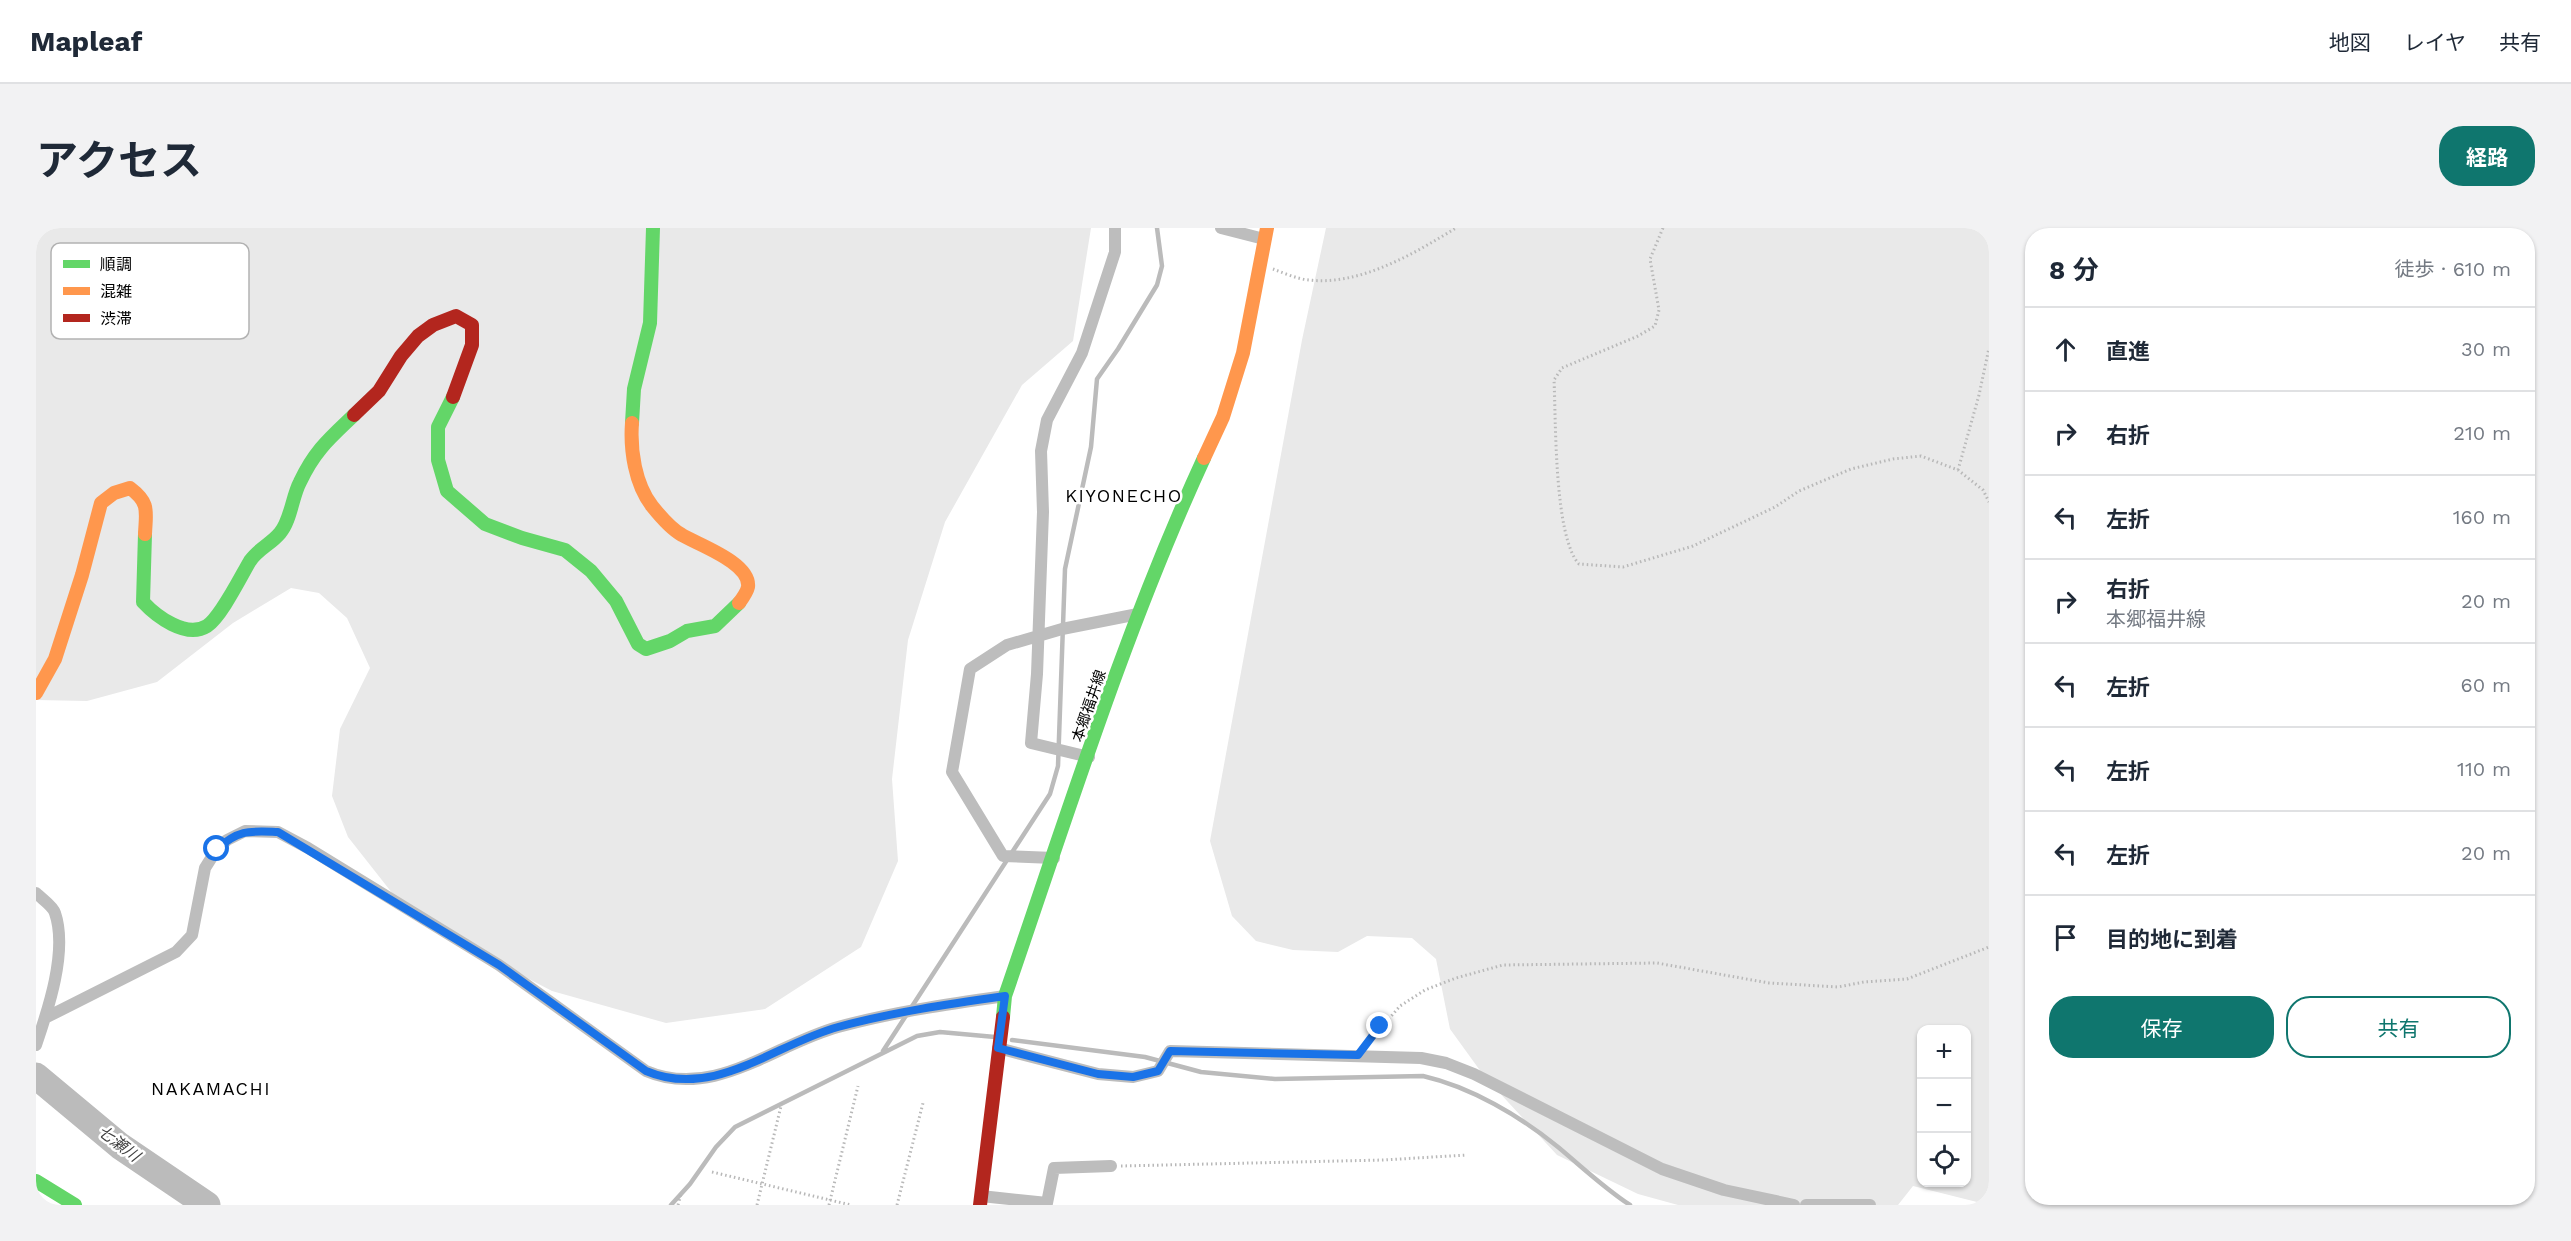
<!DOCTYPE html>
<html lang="ja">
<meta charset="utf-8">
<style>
:root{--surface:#fff;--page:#f2f2f3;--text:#1f2937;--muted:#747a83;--line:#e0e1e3;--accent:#0f766e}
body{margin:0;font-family:"Work Sans","Noto Sans JP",sans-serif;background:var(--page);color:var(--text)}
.controls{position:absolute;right:18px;bottom:18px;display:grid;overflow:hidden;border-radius:12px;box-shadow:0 2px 4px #0004}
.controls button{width:54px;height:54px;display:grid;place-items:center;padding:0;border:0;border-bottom:2px solid var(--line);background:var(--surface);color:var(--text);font:30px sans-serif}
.stop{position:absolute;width:18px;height:18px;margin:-14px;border:4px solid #1a73e8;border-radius:50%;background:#fff}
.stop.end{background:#1a73e8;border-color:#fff;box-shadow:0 2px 6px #0008}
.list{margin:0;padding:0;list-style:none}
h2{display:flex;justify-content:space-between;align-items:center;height:78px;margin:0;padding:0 24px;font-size:26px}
h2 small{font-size:20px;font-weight:400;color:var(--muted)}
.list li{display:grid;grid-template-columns:39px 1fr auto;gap:18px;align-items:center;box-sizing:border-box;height:84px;padding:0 24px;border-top:2px solid var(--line)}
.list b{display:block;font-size:22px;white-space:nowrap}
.list p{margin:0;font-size:20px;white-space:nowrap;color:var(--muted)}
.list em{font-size:20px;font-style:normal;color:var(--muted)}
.actions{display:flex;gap:12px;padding:18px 24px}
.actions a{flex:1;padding:14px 0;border:2px solid var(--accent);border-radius:24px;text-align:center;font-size:21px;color:var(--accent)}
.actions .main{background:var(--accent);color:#fff}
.icon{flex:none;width:33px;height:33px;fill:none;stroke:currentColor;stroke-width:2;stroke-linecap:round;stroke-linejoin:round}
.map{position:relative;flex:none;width:1953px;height:977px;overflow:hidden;border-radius:24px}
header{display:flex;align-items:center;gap:36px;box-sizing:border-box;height:84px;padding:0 30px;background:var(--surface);border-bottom:2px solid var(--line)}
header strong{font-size:28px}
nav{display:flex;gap:33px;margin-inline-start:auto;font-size:21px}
.intro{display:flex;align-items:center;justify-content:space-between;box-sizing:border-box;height:144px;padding:0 36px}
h1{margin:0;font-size:42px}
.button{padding:15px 27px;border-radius:24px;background:var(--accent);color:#fff;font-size:21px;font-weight:700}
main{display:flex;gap:36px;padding:0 36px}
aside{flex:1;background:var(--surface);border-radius:24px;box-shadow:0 2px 4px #0004}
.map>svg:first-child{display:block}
.green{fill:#e9e9e9;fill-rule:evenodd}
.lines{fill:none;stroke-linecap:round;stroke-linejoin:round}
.stream{stroke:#bbb;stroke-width:4.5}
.river{stroke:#bbb;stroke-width:27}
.path{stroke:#b8b8b8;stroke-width:3;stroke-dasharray:1.5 3;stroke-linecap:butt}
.street{stroke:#bdbdbd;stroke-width:12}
.fast{stroke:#63d668;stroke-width:14}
.slow{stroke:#ff974d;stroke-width:14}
.jam{stroke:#b3261e;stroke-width:14}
.route{stroke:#1a73e8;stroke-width:8}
.labels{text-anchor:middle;stroke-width:5;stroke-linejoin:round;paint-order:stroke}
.street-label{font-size:15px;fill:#000;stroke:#fff}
.water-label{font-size:16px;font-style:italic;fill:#3f3f3f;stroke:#fff}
.quarter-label{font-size:18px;letter-spacing:1.5px;fill:#000;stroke:#fff}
.key{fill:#fff;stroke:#b2b2b2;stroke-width:1.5}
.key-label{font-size:16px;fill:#000}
</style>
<header>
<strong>Mapleaf</strong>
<nav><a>地図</a><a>レイヤ</a><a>共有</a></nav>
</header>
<div class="intro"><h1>アクセス</h1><a class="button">経路</a></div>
<main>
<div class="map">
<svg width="1953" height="977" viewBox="0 0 1953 977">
<rect width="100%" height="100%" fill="#fff"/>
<!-- green -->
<path class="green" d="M0,0H1055L1037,113L986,157L909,294L872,412L856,551L862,633L825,719L729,781L630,795L516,763L375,689L312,609L296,568L304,501L334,440L311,390L283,365L255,360L197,395L121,454L51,473L0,472Z
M1290,0H1953V977L1877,958L1862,977H1642L1602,966L1521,927L1448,848L1414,801L1400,731L1376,710L1331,708L1302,724L1257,722L1220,713L1196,688L1174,613L1266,112ZM1886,802H1930V954H1886Z"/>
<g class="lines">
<!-- stream -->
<path class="stream" d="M976,812L1109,829L1165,844L1239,851L1387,848C1435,859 1484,888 1522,919C1546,939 1568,960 1594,977
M847,823L1014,566L1022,538L1029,341L1055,219L1061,151L1082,121L1121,57L1126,38L1121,0
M635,977L654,956L680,919L699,899L881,808L904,804L959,809"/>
<!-- river -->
<path class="river" d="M0,848L84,918L171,977"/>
<!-- path -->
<path class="path" d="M1627,0L1614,31L1623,82L1619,98L1602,108L1526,140L1518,152C1520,193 1518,309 1543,336L1587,339L1657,318L1739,279L1763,263L1815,241L1857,231L1885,228L1922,242L1947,262L1953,274
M1237,41C1248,45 1261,51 1273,52C1324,58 1379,25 1420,0
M1922,242L1943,167L1953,120
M1332,815L1364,778L1389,762L1420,750L1467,737L1621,735L1733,755L1802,759L1828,754L1871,751L1953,719
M1085,938L1347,932L1431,927
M676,944L815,977
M642,977L645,966
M721,977L746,874
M793,977L822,858
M861,977L887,875"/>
<!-- street -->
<path class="street" d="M1185,0L1228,11
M1053,529L995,515L1001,446L1007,284L1005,223L1011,192L1046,125L1079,24V0
M1018,630L967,628L916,544L934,441L971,417L1026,401L1102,386
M0,665C6,671 17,678 19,685C32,723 12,782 0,817
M9,790L140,724L156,707L169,640L181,621L191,612L209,603L242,604L272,620L463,737L610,843C678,872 739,816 802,799C857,784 913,776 969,768
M962,820L1062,846L1097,849L1122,843L1134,823L1385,830L1410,835L1438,846L1626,941L1688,962L1758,977
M945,968L1011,975L1018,940L1075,938
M1770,977H1834"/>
<!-- fast -->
<path class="fast" d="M417,169L402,199V232L411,263L449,296L486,310L529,322L555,343L580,373L602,416L610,421L634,413L651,403L679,398L703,375
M596,195L598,161L614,95L617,0
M109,306L107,374C120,388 150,411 171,398C185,389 205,348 214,333C222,321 235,316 244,305C255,292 256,269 264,254C279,222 294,210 318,187
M967,789L969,768C1031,588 1088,404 1168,230
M0,953L39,977"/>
<!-- slow -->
<path class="slow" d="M596,195C594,222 599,256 616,278C624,288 635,301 646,307C663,317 715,335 712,359C711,364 706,371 703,375
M1168,230L1187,189L1207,125L1231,0
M0,465L19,431L46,347L65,275L78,265L94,260C114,275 110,283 109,306"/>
<!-- jam -->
<path class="jam" d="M318,187L343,163L365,128L382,108L397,97L420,88L436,97V117L417,169
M944,977L967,789"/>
</g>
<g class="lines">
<!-- route -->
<path class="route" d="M181,621C203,601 214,603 242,604L463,737L610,843C678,872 739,816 802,799C857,784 913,776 969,768L962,820L1062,846L1097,849L1122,843L1134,823L1322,827L1344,798"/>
</g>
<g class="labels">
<!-- street labels -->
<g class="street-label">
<text transform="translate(1053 478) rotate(-71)" y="5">本郷福井線</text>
</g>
<!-- water labels -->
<g class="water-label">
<text transform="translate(83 915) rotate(37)" y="6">七瀬川</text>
</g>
<!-- quarter labels -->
<g class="quarter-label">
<text x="1088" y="274">KIYONECHO</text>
<text x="175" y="867">NAKAMACHI</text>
</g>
</g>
<!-- legend -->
<rect x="15" y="15" width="198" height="96" rx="9" class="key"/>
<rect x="27" y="32" width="27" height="8" fill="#63d668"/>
<rect x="27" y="59" width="27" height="8" fill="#ff974d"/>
<rect x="27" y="86" width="27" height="8" fill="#b3261e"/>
<g class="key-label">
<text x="64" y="42">順調</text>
<text x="64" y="69">混雑</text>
<text x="64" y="96">渋滞</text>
</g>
</svg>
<div class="controls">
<button>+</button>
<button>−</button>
<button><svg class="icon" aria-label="locate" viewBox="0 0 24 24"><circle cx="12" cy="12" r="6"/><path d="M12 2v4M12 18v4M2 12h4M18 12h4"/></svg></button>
</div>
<div class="stop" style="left:181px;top:621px"></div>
<div class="stop end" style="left:1344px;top:798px"></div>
</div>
<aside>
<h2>8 分<small>徒歩 · 610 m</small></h2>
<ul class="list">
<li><svg class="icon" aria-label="ahead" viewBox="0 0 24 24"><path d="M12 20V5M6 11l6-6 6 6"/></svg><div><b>直進</b></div><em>30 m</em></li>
<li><svg class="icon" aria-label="right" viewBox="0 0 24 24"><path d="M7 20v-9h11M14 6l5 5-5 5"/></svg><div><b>右折</b></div><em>210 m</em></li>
<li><svg class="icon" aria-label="left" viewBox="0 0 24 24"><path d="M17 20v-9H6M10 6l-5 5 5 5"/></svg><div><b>左折</b></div><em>160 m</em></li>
<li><svg class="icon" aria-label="right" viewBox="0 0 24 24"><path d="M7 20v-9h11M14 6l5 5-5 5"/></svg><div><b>右折</b><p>本郷福井線</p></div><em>20 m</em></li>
<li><svg class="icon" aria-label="left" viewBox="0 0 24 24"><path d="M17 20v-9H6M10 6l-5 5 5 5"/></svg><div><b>左折</b></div><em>60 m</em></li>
<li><svg class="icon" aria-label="left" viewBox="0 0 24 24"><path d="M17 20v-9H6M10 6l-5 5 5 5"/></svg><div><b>左折</b></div><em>110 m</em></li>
<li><svg class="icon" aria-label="left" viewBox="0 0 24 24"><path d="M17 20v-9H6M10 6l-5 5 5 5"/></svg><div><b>左折</b></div><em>20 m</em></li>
<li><svg class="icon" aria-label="arrive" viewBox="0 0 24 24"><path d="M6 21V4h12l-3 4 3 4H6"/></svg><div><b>目的地に到着</b></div></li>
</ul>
<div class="actions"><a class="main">保存</a><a>共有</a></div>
</aside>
</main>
